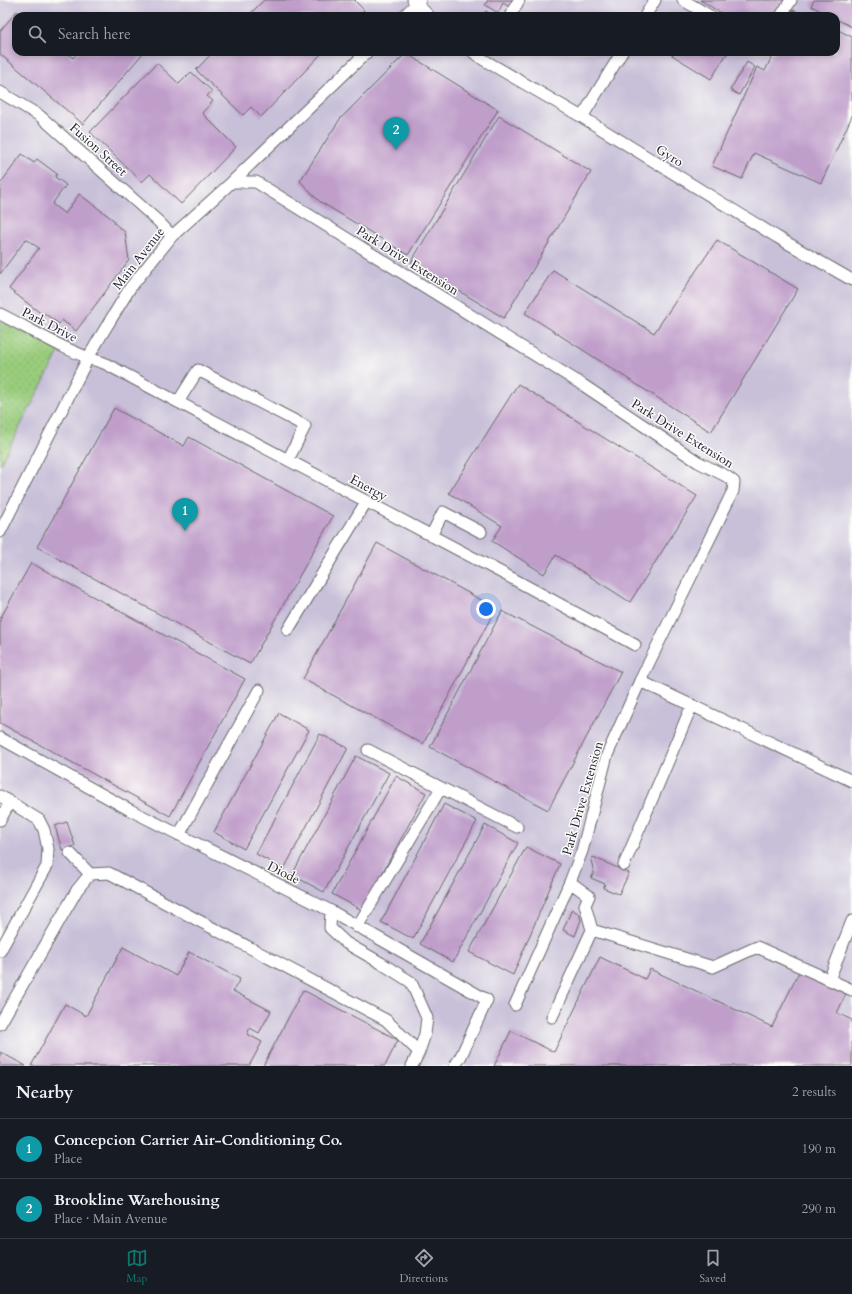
<!DOCTYPE html>
<meta charset="utf-8">
<style>
:root{--surface:#171b24;--page:#20242c;--text:#f1f3f6;--muted:#9ea1a6;--line:#363941;--accent:#0f766e}
body{margin:0;font-family:Cardo,serif;background:var(--page);color:var(--text)}
.you{position:absolute;left:486px;top:609px;width:14px;height:14px;margin:-10px;border:3px solid #fff;border-radius:50%;background:#1a73e8;box-shadow:0 0 0 6px #1a73e833}
.badge{display:grid;place-items:center;width:26px;height:26px;border-radius:50%;background:var(--accent);color:#fff;font-size:13px;font-weight:700}
.pin{position:absolute;translate:-50% -33px;filter:drop-shadow(0 1px 2px #0008)}
.pin::after{content:'';position:absolute;top:21px;width:14px;height:12px;background:inherit;clip-path:polygon(0 0,100% 0,50% 100%)}
.list{margin:0;padding:0;list-style:none}
h2{display:flex;justify-content:space-between;align-items:center;height:52px;margin:0;padding:0 16px;font-size:17px}
h2 small{font-size:13px;font-weight:400;color:var(--muted)}
.list li{display:grid;grid-template-columns:26px 1fr auto;gap:12px;align-items:center;box-sizing:border-box;height:60px;padding:0 16px;border-top:1px solid var(--line)}
.list b{display:block;font-size:15px;white-space:nowrap}
.list p{margin:0;font-size:13px;white-space:nowrap;color:var(--muted)}
.list em{font-size:13px;font-style:normal;color:var(--muted)}
.icon{flex:none;width:22px;height:22px;fill:none;stroke:currentColor;stroke-width:2;stroke-linecap:round;stroke-linejoin:round}
.map{position:relative;flex:none;width:852px;height:1066px;overflow:hidden}
.search{position:absolute;background:var(--surface);box-shadow:0 2px 6px #0003;left:12px;right:12px;top:12px;height:44px;display:flex;align-items:center;gap:10px;box-sizing:border-box;padding:0 14px;border-radius:12px;color:var(--muted);font-size:15px}
.sheet{height:172px;background:var(--surface)}
nav{display:flex;justify-content:space-around;align-items:center;box-sizing:border-box;height:56px;border-top:1px solid var(--line);background:var(--surface);font-size:11px;color:var(--muted)}
nav a{display:grid;justify-items:center;gap:2px}
nav .on{color:var(--accent)}
.map>svg:first-child{display:block}
.industrial{fill:#c8bfd8;fill-rule:evenodd}
.grass{fill:url(#grass-dots);stroke:#5e775c}
.building{fill:#bf9eca}
.lines{fill:none;stroke-linecap:round;stroke-linejoin:round}
.minor-casing{stroke:#68666b;stroke-width:13}
.minor{stroke:#fff;stroke-width:11}
.labels{text-anchor:middle;stroke-width:3;stroke-linejoin:round;paint-order:stroke}
.street-label{font-size:13px;fill:#22223b;stroke:#fdfcf7}
</style>
<div class="map">
<svg width="852" height="1066" viewBox="0 0 852 1066">
<defs>
<pattern id="grass-dots" width="8" height="8" patternUnits="userSpaceOnUse"><rect width="8" height="8" fill="#99cc7c"/><path d="M2 2h.1M6 6h.1" fill="none" stroke="#84af6c" stroke-width="1.8" stroke-linecap="round"/></pattern>
</defs>
<rect width="100%" height="100%" fill="#fdfcf7"/>
<filter id="ink" filterUnits="userSpaceOnUse"><feTurbulence type="fractalNoise" baseFrequency=".025" numOctaves="2"/><feDisplacementMap in="SourceGraphic" scale="8" xChannelSelector="R" yChannelSelector="G"/><feConvolveMatrix kernelMatrix="1 2 1 2 8 2 1 2 1" color-interpolation-filters="sRGB"/></filter>
<filter id="wash" filterUnits="userSpaceOnUse"><feTurbulence type="fractalNoise" baseFrequency=".012" numOctaves="4" result="noise"/><feDisplacementMap in="SourceGraphic" scale="16" xChannelSelector="R" yChannelSelector="G"/><feGaussianBlur stdDeviation="0.9" result="paint"/><feColorMatrix in="noise" values="0 0 0 0 0 0 0 0 0 0 0 0 0 0 0 0 0 1.4 0 .05"/><feComposite in="paint" operator="in"/></filter>
<g filter="url(#wash)">
<rect width="100%" height="100%" fill="#ebe5c5"/>
<!-- industrial -->
<path class="industrial" d="M0,0H852V1066H0ZM16,16H836V52H16Z"/>
<!-- grass -->
<path class="grass" d="M0,321L60,350L0,465Z"/>
<g id="blocks">
<!-- building -->
<path class="building" d="M264,0H356L355,1L364,10L358,16H248Z
M488,0H513L509,7L503,3L498,13L485,5Z
M700,0H785L775,16H726Z
M814,0H852V27L836,19V16H830L811,6Z
M793,10L807,16H790Z
M17,11L23,16H16V52H66L73,58L78,52H141L143,53L83,124L0,54V31Z
M486,11L494,16H483Z
M836,29L852,37V116L821,183L754,153L742,179L712,166L757,67L765,71L774,52H836Z
M213,52H323L261,117L251,107L243,115L196,70Z
M667,52H728L711,79Z
M406,53L498,110L408,255L319,201L300,181L340,119Z
M747,62L755,67L739,95L730,90Z
M157,63L179,84L191,72L212,91L207,96L213,101L202,113L236,147L181,204L150,174L142,182L90,132Z
M499,116L591,172L504,318L411,262Z
M22,154L34,163L37,159L57,174L55,177L66,185L52,204L65,214L79,194L115,221L114,223L125,232L129,260L76,331L62,320L59,324L44,313L43,315L9,289L39,248L26,239L0,274V184Z
M717,240L798,289L711,432L525,313L553,270L654,333Z
M518,384L697,496L630,602L556,555L544,574L492,541L502,526L449,493Z
M114,408L184,446L189,437L333,516L250,664L37,547Z
M377,543L496,608L423,744L303,679Z
M31,563L245,679L170,816L0,723V619Z
M502,611L621,672L548,810L430,747Z
M279,713L309,730L244,849L214,832Z
M320,734L348,748L284,869L256,854Z
M356,756L389,773L324,892L292,875Z
M396,776L426,793L362,910L332,894Z
M444,804L477,821L413,939L381,922Z
M67,822L75,846L62,850L55,826Z
M485,825L518,843L453,962L420,944Z
M526,847L560,864L513,975L469,952Z
M593,857L629,873L619,894L603,888L605,884L591,878L594,873L591,860Z
M572,909L579,914L581,920L575,936L563,930Z
M123,947L176,976L189,952L240,979L233,991L271,1011L259,1033L250,1028L247,1034L262,1042L249,1066H31L65,1004L86,1016Z
M600,957L645,979L650,969L772,1027L799,972L846,994L837,1013L852,1020V1066H494L511,1031L554,1052Z
M303,990L398,1040L385,1066H263Z
M0,1052L26,1066H0Z"/>
</g>
</g>
<g filter="url(#ink)">
<use href="#blocks" fill-opacity="0" stroke="#68666b" stroke-width="1"/>
<g class="lines">
<!-- minor casing -->
<g class="minor-casing">
<path id="minor" d="M413,0L429,16
M683,0L710,16
M404,16L420,0
M510,16L519,0
M645,16L655,0
M781,16L791,0
M473,52L484,60L582,117L777,237L852,280
M0,92L40,116L159,222L172,236
M582,117L622,52
M232,182H256L583,385L698,462L726,476L734,482L733,491L640,681L607,755L582,851L570,882L515,1005
M0,314C34,331 67,352 104,363L506,575L635,645
M178,402L198,370L305,426L288,460
M0,532L88,358L102,334L130,288L172,236L232,182L367,52
M431,536L443,512L481,532
M288,630L366,502
M640,681L852,781
M0,738L130,810L331,911L487,1000L461,1056L455,1066
M368,750L517,827
M0,796L39,820L44,830L48,849L47,866L0,951
M0,820L10,802
M179,835L259,690
M70,853L90,874
M624,865L692,705
M331,911L330,928L346,943L381,963L411,982L427,1018L425,1034L419,1052L412,1066
M357,927L441,788
M592,930L713,967L757,947L852,990
M829,980L852,921
M552,1017L592,930L585,905L589,896L570,882
M0,1024L77,890L90,874L109,873L386,1020L419,1052"/>
</g>
<!-- minor -->
<use href="#minor" class="minor"/>
</g>
</g>
<g class="labels">
<!-- street labels -->
<g class="street-label">
<text transform="translate(99 149) rotate(42)" y="5">Fusion Street</text>
<text transform="translate(670 155) rotate(32)" y="5">Gyro</text>
<text transform="translate(138 258) rotate(-52)" y="5">Main Avenue</text>
<text transform="translate(408 260) rotate(32)" y="5">Park Drive Extension</text>
<text transform="translate(50 324) rotate(27)" y="5">Park Drive</text>
<text transform="translate(683 433) rotate(32)" y="5">Park Drive Extension</text>
<text transform="translate(369 487) rotate(28)" y="5">Energy</text>
<text transform="translate(582 798) rotate(-74)" y="5">Park Drive Extension</text>
<text transform="translate(284 872) rotate(27)" y="5">Diode</text>
</g>
</g>
</svg>
<div class="you"></div>
<div class="pin badge" style="left:185px;top:531px;background:#0f9aa8">1</div>
<div class="pin badge" style="left:396px;top:150px;background:#0f9aa8">2</div>
<div class="search"><svg class="icon" aria-label="search" viewBox="0 0 24 24"><circle cx="10" cy="10" r="6"/><path d="M15 15l6 6"/></svg>Search here</div>
</div>
<section class="sheet">
<h2>Nearby<small>2 results</small></h2>
<ul class="list">
<li><span class="badge" style="background:#0f9aa8">1</span><div><b>Concepcion Carrier Air-Conditioning Co.</b><p>Place</p></div><em>190 m</em></li>
<li><span class="badge" style="background:#0f9aa8">2</span><div><b>Brookline Warehousing</b><p>Place · Main Avenue</p></div><em>290 m</em></li>
</ul>
</section>
<nav>
<a class="on"><svg class="icon" aria-label="map" viewBox="0 0 24 24"><path d="M3 6l6-2 6 2 6-2v14l-6 2-6-2-6 2zM9 4v14M15 6v14"/></svg>Map</a>
<a><svg class="icon" aria-label="directions" viewBox="0 0 24 24"><path d="M12 3l9 9-9 9-9-9zM9 14v-3h6M13 9l2 2-2 2"/></svg>Directions</a>
<a><svg class="icon" aria-label="saved" viewBox="0 0 24 24"><path d="M7 4h10v16l-5-4-5 4z"/></svg>Saved</a>
</nav>
